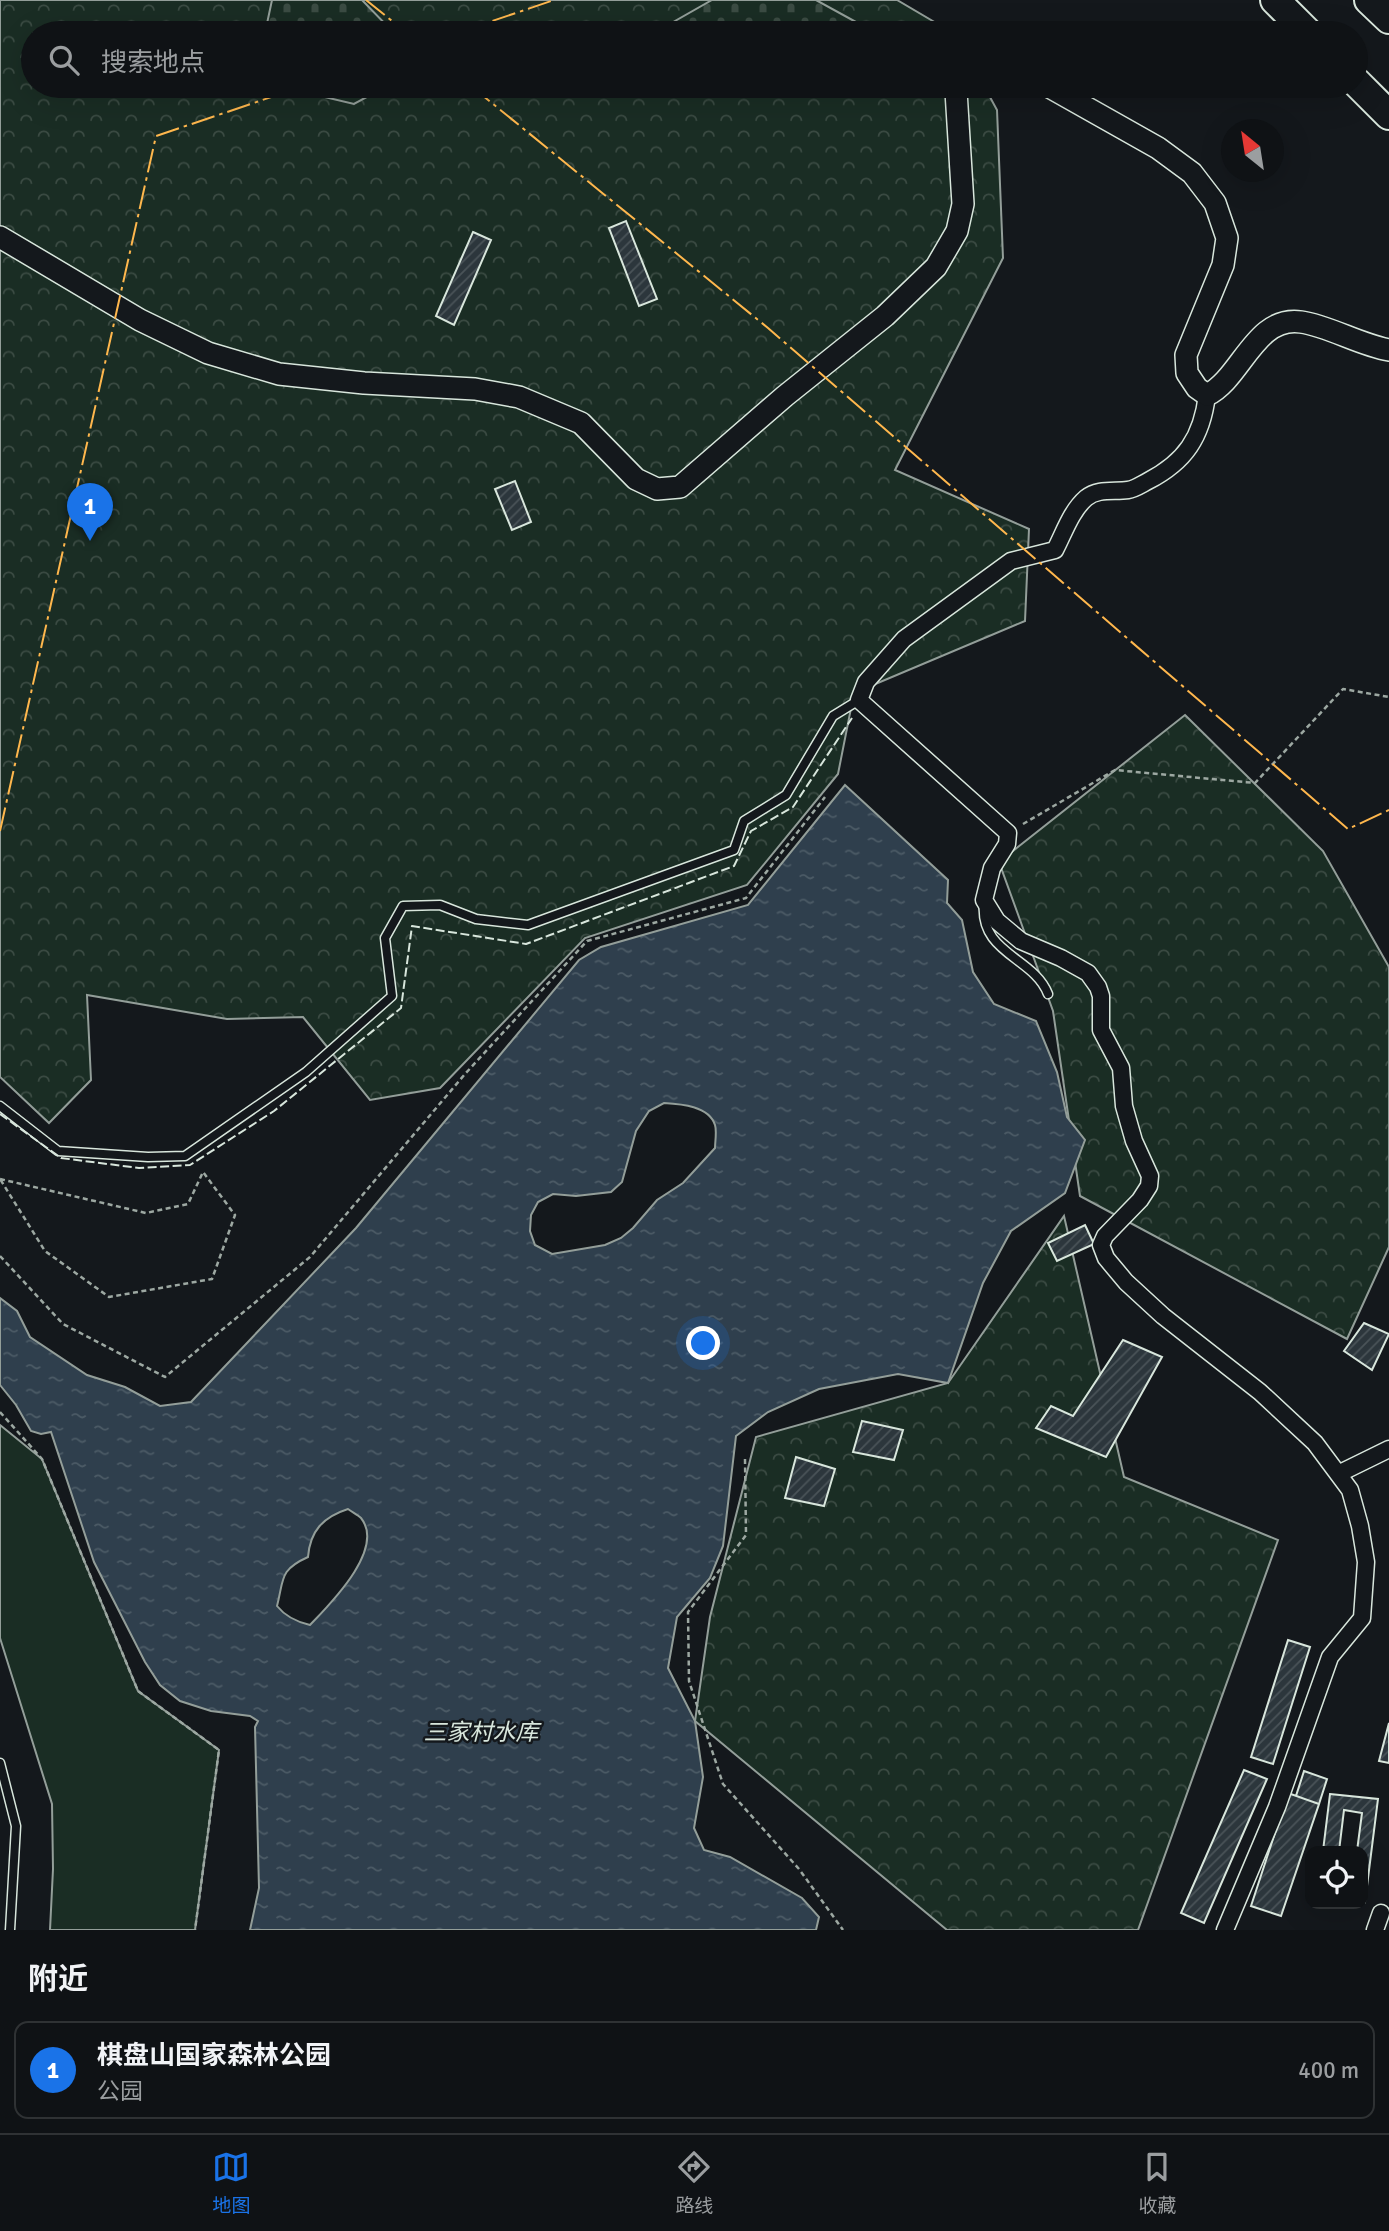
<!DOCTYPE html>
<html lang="zh">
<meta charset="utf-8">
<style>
:root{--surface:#0f1215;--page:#1d2022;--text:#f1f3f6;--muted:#9b9ea0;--line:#2f3234;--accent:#1a73e8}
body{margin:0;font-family:Signika,"Noto Sans SC",sans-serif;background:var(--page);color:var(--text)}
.controls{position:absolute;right:21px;bottom:21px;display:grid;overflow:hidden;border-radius:14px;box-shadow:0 7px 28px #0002}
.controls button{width:63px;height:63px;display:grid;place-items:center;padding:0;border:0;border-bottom:2px solid var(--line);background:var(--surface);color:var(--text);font:35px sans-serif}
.compass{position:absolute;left:1221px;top:119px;width:63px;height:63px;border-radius:50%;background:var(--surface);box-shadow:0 7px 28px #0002;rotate:330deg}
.you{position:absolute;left:704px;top:1344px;width:24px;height:24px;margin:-18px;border:5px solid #fff;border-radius:50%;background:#1a73e8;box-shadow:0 0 0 10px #1a73e833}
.badge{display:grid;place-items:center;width:46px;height:46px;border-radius:50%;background:var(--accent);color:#fff;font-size:23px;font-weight:700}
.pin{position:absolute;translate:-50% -58px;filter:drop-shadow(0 2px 4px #0008)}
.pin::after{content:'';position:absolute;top:37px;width:24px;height:21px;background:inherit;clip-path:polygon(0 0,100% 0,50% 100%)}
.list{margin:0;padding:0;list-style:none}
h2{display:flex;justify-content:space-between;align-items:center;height:91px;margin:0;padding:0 28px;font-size:30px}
h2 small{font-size:23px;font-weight:400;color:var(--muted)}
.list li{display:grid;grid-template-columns:46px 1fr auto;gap:21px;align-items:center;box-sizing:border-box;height:98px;margin:0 14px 14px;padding:0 14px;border:2px solid var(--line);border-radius:14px}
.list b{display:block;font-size:26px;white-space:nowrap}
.list p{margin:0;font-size:23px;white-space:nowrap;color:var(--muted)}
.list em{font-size:23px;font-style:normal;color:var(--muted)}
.icon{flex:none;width:38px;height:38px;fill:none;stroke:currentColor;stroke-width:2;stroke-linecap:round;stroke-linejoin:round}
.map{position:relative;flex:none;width:1389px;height:1930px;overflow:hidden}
.search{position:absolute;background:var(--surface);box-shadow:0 7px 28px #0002;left:21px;right:21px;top:21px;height:77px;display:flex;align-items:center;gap:18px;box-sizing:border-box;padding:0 24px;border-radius:38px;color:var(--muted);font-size:26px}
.sheet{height:203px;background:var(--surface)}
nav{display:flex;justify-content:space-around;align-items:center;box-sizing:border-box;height:98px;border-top:2px solid var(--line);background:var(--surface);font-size:19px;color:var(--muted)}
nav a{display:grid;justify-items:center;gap:4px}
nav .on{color:var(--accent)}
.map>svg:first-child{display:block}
.green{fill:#1a2d24;stroke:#939e99;stroke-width:2}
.forest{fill:url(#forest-crowns);stroke:#939e99;stroke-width:2}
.cemetery{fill:url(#cemetery-stones);stroke:#939e99;stroke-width:2}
.water{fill:url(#water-ripples);stroke:#939e99;stroke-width:2;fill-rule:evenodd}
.building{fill:url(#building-hatch);stroke:#d8e6dc;stroke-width:2}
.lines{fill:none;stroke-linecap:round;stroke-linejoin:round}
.lane-casing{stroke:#d8e6dc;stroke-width:11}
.street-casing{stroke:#d8e6dc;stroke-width:19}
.secondary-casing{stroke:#d8e6dc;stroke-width:24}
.highway-casing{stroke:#d8e6dc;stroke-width:32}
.path{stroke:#9da8a2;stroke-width:2.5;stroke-dasharray:5 3.5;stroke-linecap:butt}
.lane{stroke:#14181c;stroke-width:8}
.street{stroke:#14181c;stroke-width:16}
.secondary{stroke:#14181c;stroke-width:21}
.highway{stroke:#14181c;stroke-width:28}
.fence{stroke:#d8e6dc;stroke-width:2;stroke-dasharray:9 3.5;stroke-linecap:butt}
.power{stroke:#ffb74d;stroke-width:2;stroke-dasharray:24 5 3.5 5;stroke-linecap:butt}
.labels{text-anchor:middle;stroke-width:5;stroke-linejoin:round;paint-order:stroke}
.water-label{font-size:23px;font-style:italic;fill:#d8e6dc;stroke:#14181c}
</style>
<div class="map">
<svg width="1389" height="1930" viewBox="0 0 1389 1930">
<defs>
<pattern id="forest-crowns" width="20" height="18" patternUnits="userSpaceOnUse" patternTransform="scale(1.75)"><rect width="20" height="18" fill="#1a2d24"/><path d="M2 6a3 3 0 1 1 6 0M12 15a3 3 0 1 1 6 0" fill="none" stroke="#3b4b43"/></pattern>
<pattern id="cemetery-stones" width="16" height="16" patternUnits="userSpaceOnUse" patternTransform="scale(1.75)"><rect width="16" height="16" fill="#1a2d24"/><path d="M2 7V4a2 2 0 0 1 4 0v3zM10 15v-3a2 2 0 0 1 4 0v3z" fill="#3b4b43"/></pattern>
<pattern id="water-ripples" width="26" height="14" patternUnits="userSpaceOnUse" patternTransform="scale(1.75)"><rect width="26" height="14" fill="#2f3f4d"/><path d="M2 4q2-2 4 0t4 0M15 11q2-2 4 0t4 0" fill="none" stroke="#4c5b66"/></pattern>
<pattern id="building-hatch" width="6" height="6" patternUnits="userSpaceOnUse" patternTransform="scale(1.75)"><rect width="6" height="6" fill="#2c363c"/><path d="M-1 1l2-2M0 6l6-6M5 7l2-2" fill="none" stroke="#4a5358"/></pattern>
</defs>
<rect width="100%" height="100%" fill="#14181c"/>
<!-- green -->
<path class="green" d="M0,1425L42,1459L138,1691L219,1750L195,1930H50L53,1869L52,1804L0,1638Z"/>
<!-- forest -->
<path class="forest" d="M0,0H897L953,33H33V86H984L997,110L1003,258L895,470L1029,529L1025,621L854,693L838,774L747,885L585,938L440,1088L370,1100L303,1017L227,1019L87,995L91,1080L49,1123L0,1077Z
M1185,715L1323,851L1389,967V1247L1347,1339L1080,1196L1053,1011L999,862Z
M1064,1216L1124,1477L1278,1540L1138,1930H947L695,1721L710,1617L756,1437L948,1383Z"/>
<!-- cemetery -->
<path class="cemetery" d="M272,0H362L394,33H265Z
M712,0H816L876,33H654Z
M278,86H387L354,104Z"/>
<!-- water -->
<path class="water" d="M845,785L948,880L947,903L962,920L973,972L994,1004L1036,1021L1057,1072L1067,1117L1085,1140L1065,1193L1011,1231L983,1283L948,1383L898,1374L819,1389L768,1412L736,1436L723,1546L710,1578L677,1617L668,1668L695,1721L703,1777L694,1828L704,1850L730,1857L802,1898L819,1917L816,1930H250L259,1888L255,1727L258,1721L250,1716L211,1711L180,1701L160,1685L145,1662L94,1562L51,1432L41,1434L31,1431L16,1405L0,1385V1298L17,1311L30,1337L87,1375L125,1387L160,1406L191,1402L356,1228L579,960L601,947L748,905ZM664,1103C681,1104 709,1106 715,1125C717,1131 715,1142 715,1148L683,1183L657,1200L633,1228L621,1238L605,1245L552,1254L535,1245L530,1231L531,1215L538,1202L553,1194L576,1196L611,1192L622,1182L636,1131L649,1111ZM348,1509C352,1512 358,1515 361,1518C386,1549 329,1605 310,1625C297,1622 285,1616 277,1606C284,1579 279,1570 308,1557C310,1531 323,1517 348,1509Z"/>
<!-- building -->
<path class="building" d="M626,221L657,299L639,306L609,228Z
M473,232L491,240L454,325L436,316Z
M515,481L531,522L512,530L495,489Z
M1085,1225L1094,1244L1057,1261L1048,1243Z
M1364,1323L1389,1334L1372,1370L1344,1351Z
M1123,1340L1162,1357L1106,1457L1036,1428L1051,1406L1073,1416Z
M862,1421L903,1430L894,1460L853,1452Z
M796,1457L835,1469L824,1506L785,1498Z
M1288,1640L1310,1647L1273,1764L1251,1757Z
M1389,1723V1763L1379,1761Z
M1244,1770L1267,1779L1204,1923L1181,1913Z
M1304,1771L1327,1779L1319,1804L1296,1796Z
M1288,1793L1319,1804L1281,1916L1251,1906Z
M1330,1794L1378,1799L1365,1902L1363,1901V1851H1357L1362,1813L1344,1810L1339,1851H1323Z"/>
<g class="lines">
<!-- lane casing -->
<g class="lane-casing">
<path id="lane" d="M984,903C979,954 1034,957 1048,994
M0,1106L58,1151L148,1157L185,1156L306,1072L392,996L385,938L403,906L440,905L476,919L528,925L734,850L744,821L786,795L833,716L859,700
M0,1763L16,1826L10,1930"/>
</g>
<!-- street casing -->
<g class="street-casing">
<path id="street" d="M1207,395C1202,437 1185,462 1148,481C1142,484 1135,489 1128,490C1114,492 1098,488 1086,498C1071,511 1064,533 1055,550L1011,561L904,639L866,682L859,700L1008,833L1007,844L992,868L984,900L997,921L1021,941L1061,958L1088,973L1098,987L1101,996V1030L1121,1068L1124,1106L1134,1141L1150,1176L1149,1186L1140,1200L1105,1236L1101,1245L1106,1258L1126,1282L1163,1316L1260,1392L1315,1443L1350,1490L1360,1526L1366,1562L1362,1618L1330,1657L1277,1807L1225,1930
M1338,1474L1389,1449
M1375,1930L1381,1913"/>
</g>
<!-- secondary casing -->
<g class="secondary-casing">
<path id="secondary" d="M1048,86L1158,148L1192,173L1215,203L1227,238L1223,265L1186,355L1187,373L1197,388L1207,395C1241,379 1255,315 1301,322C1329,326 1360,345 1389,350
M0,237L140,320L208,353L279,374L364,383L475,389L519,397L581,423L636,479L657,489L680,487L785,396L885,316L936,267L957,231L963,204L956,91L959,86"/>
</g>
<!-- highway casing -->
<g class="highway-casing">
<path id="highway" d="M1275,0L1308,33
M1369,0L1389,19
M1356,82L1389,115"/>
</g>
<!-- path -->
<path class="path" d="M1023,824L1115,770L1255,783L1343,689L1389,697
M0,1179L146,1213L188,1204L203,1172L235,1215L212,1279L109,1297L45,1251L0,1179
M0,1256L63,1324L165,1377L310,1257L465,1074L587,941L746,898L825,797
M0,1412L42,1459L138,1691L219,1750L195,1930
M745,1459L746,1535L688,1612L689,1681L723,1784L799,1869L843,1930"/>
<!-- lane -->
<use href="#lane" class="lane"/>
<!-- street -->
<use href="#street" class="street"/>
<!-- secondary -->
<use href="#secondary" class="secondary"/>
<!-- highway -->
<use href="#highway" class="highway"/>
<!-- fence -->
<path class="fence" d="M0,1114L61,1158L139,1168L190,1165L274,1111L401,1008L412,926L526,944L734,866L751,831L793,807L852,718"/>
<!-- power -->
<path class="power" d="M366,0L407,33
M457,33L554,0
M471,86L768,328L1348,829L1389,810
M0,831L156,136L304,86"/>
</g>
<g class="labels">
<!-- water labels -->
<g class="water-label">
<text x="481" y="1740">三家村水库</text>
</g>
</g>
</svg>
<div class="controls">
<button><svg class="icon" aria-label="locate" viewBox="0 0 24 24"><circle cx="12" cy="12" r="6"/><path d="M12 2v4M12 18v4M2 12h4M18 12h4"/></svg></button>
</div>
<svg class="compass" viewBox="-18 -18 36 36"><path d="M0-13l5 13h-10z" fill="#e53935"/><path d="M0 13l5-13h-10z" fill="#9b9ea0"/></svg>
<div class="you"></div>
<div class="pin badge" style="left:90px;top:541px">1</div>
<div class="search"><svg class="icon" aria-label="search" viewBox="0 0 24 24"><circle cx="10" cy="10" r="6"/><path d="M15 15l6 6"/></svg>搜索地点</div>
</div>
<section class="sheet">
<h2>附近<small></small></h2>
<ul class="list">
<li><span class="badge">1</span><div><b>棋盘山国家森林公园</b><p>公园</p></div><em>400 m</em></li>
</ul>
</section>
<nav>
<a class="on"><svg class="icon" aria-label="map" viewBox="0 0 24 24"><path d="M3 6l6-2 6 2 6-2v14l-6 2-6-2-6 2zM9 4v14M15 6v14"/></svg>地图</a>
<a><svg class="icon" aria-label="directions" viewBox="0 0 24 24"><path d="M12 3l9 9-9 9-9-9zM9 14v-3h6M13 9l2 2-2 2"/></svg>路线</a>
<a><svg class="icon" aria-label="saved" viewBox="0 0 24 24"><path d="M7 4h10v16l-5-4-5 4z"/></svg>收藏</a>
</nav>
